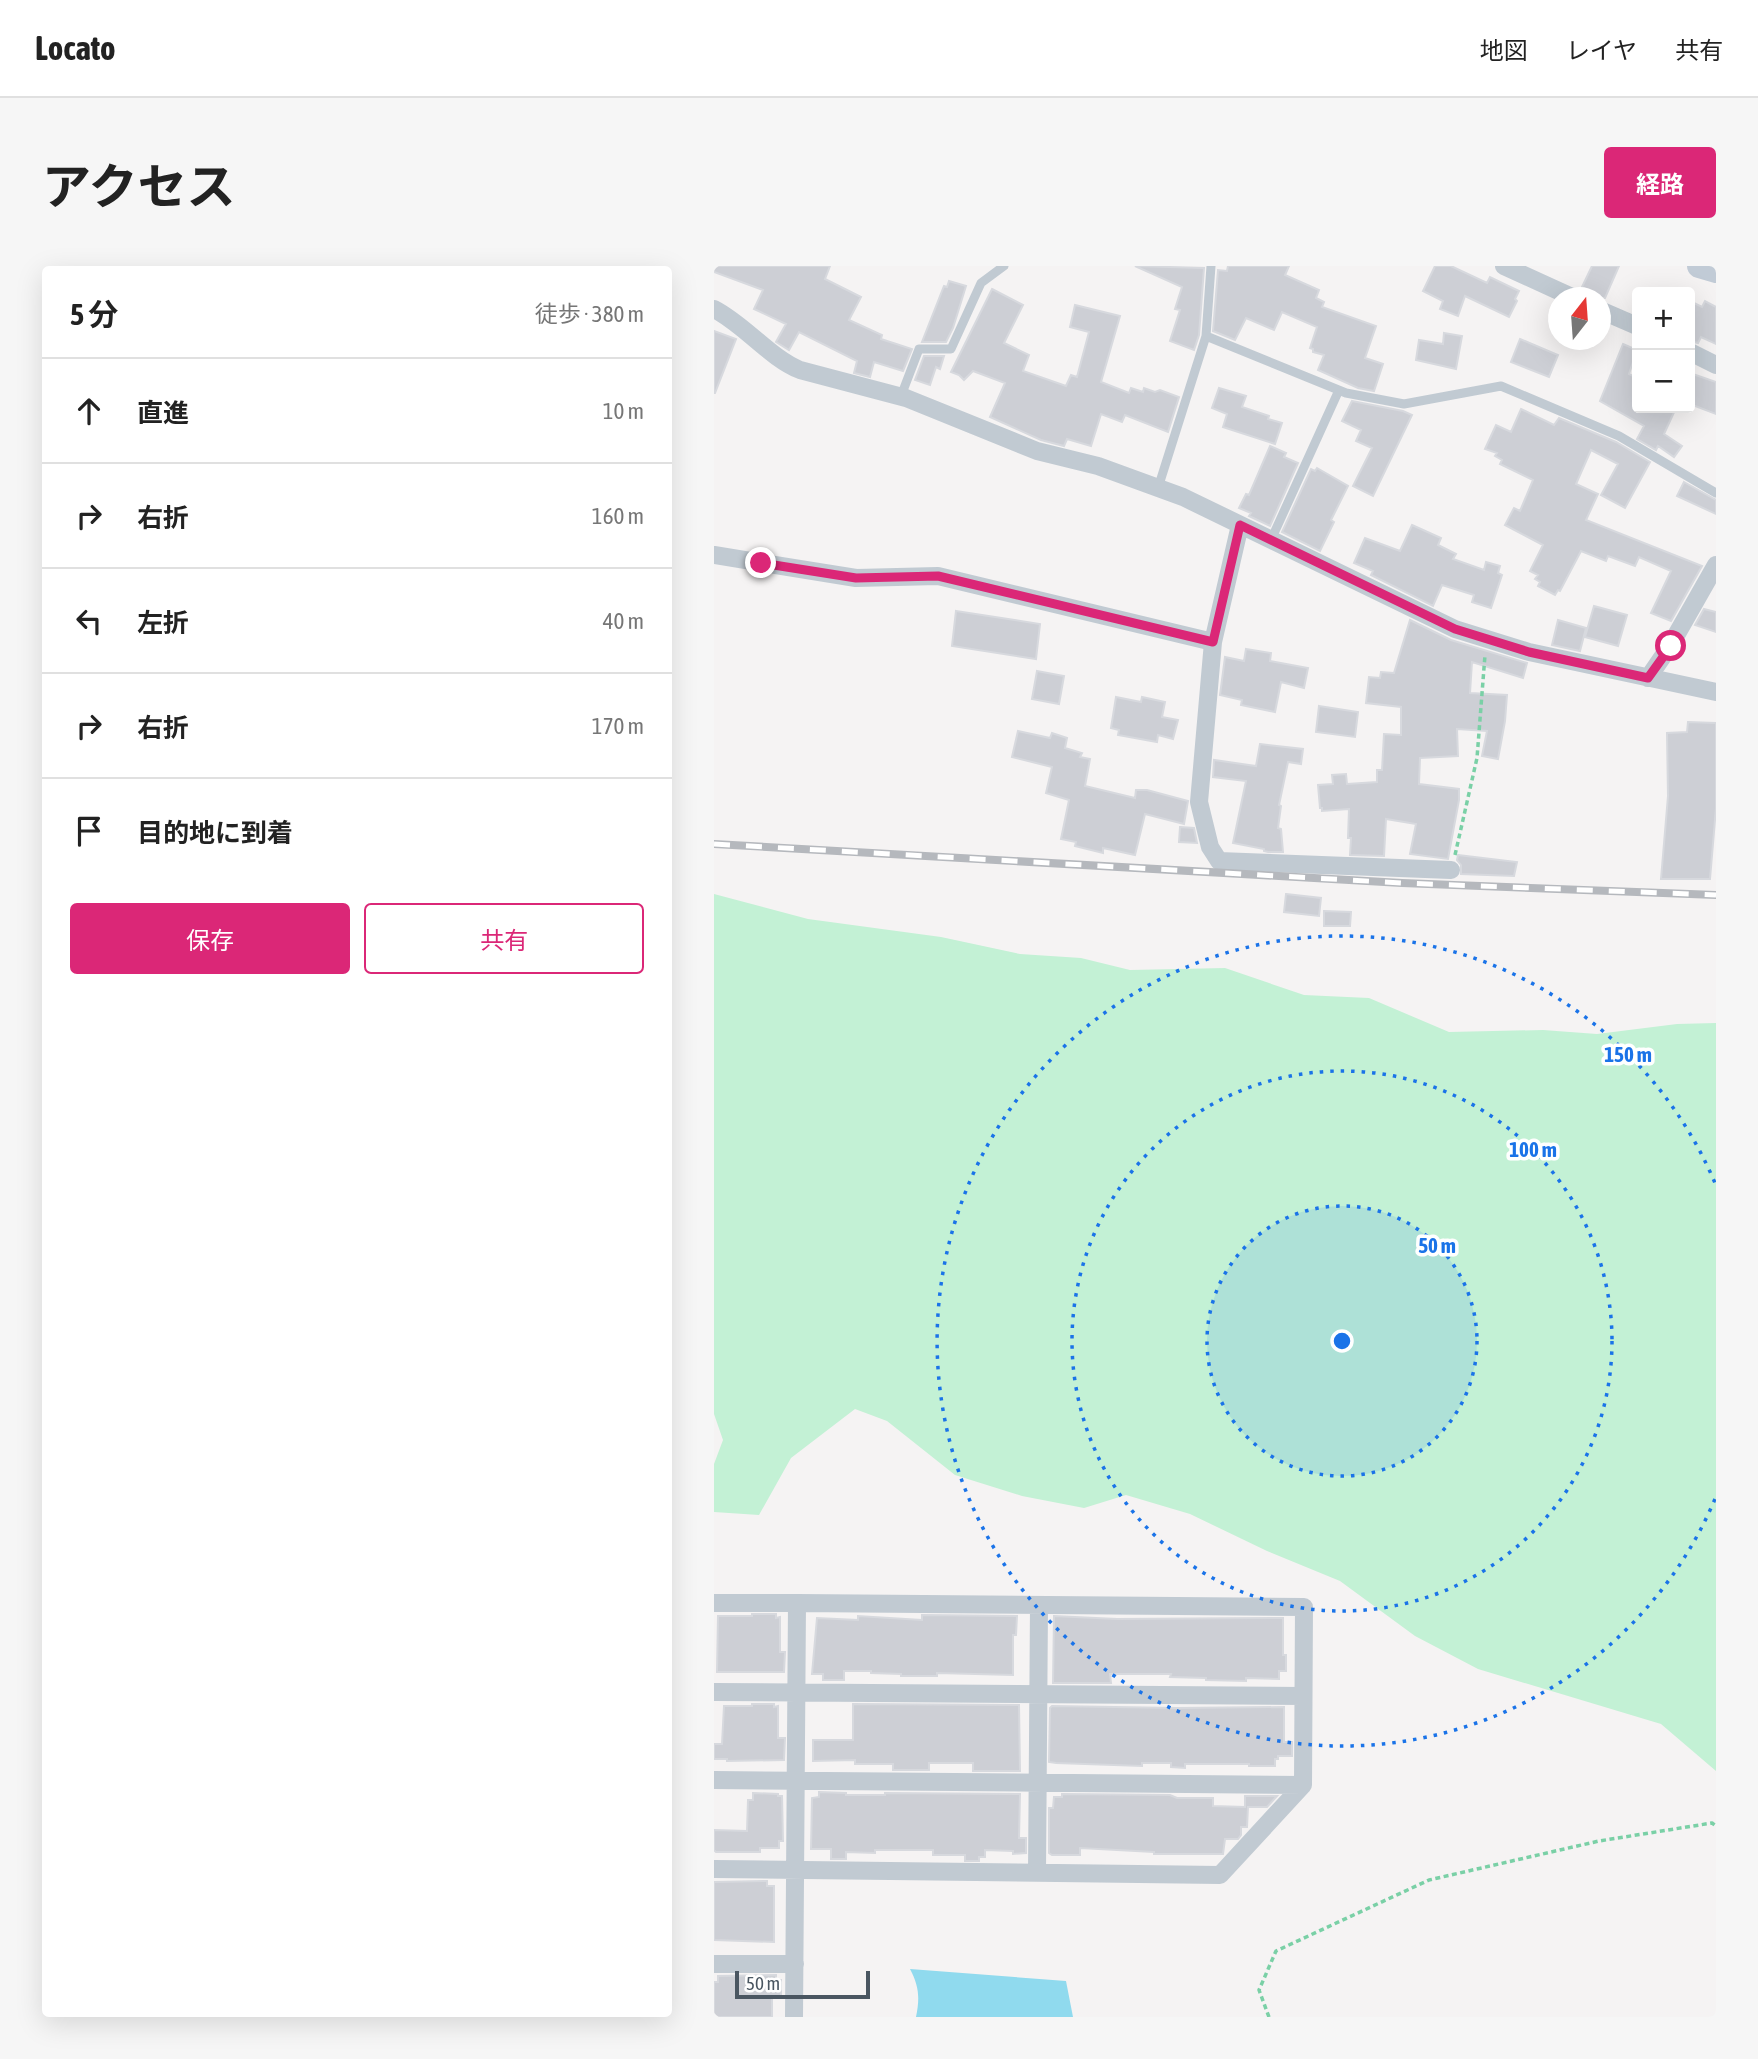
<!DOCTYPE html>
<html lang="ja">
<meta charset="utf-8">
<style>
:root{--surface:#fff;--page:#f6f6f6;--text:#222;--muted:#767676;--line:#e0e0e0;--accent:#db2777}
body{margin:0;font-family:"Asap Condensed","Noto Sans JP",sans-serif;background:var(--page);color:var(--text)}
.controls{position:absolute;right:21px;top:21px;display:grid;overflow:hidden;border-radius:7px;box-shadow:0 7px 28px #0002}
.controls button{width:63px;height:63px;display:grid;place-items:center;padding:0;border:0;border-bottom:2px solid var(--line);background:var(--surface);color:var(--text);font:35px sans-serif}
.compass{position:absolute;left:834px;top:21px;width:63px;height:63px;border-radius:50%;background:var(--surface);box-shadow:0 7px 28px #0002;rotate:17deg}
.scale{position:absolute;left:21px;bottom:18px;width:135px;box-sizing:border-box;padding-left:7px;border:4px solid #4a5661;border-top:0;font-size:19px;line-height:24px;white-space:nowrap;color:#4a5661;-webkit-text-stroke:5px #fff;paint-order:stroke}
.stop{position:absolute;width:21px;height:21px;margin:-16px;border:5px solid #db2777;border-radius:50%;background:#fff}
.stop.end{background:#db2777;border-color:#fff;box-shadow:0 2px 7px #0008}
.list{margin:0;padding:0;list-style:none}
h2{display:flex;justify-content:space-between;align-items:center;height:91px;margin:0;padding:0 28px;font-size:30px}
h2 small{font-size:23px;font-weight:400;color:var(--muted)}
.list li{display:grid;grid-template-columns:46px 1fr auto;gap:21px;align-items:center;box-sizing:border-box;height:105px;padding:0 28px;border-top:2px solid var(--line)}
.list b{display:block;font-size:26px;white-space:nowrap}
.list em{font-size:23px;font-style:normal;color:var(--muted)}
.actions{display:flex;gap:14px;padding:21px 28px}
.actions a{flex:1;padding:16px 0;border:2px solid var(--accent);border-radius:7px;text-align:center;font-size:24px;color:var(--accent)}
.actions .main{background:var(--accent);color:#fff}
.icon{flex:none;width:38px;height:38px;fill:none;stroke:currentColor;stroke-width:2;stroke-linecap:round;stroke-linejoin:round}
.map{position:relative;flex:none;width:1002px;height:1751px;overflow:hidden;border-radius:7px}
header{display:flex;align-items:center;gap:42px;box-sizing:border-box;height:98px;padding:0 35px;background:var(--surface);border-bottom:2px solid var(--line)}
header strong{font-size:33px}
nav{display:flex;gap:38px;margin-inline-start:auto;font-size:24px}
.intro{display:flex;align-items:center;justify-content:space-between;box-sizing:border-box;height:168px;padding:0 42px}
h1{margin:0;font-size:49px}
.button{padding:18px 32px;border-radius:7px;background:var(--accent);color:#fff;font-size:24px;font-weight:700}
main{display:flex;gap:42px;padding:0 42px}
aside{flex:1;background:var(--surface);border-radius:7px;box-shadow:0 7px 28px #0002}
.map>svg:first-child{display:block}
.green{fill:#c3f1d5}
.water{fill:#90daee}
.building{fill:#cdcfd5;stroke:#d7d9de;stroke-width:2}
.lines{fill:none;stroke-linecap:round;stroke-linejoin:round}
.path{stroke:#7ad0a6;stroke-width:3.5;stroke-dasharray:5 3.5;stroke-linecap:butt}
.lane{stroke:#c1cad2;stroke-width:9}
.street{stroke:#c1cad2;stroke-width:18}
.secondary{stroke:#c1cbd6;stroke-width:24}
.rail-casing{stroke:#b5b8bd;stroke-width:8}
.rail{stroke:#fff;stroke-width:5;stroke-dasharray:16;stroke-linecap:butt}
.route{stroke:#db2777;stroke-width:9}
.ring{fill:none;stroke:#1a73e8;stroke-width:3.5;stroke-dasharray:3.5 7}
.centre{fill:#1a73e8;stroke:#fff;stroke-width:3.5}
.ring-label{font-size:21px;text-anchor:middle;font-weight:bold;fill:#1a73e8;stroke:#fff;stroke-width:7;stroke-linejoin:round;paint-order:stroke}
</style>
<header>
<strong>Locato</strong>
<nav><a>地図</a><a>レイヤ</a><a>共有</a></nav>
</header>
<div class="intro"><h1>アクセス</h1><a class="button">経路</a></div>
<main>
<aside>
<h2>5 分<small>徒歩 · 380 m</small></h2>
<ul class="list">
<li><svg class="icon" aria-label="ahead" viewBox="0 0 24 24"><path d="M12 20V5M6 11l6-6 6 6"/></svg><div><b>直進</b></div><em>10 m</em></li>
<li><svg class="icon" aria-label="right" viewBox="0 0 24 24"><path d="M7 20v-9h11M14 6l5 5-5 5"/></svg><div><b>右折</b></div><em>160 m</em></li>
<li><svg class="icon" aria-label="left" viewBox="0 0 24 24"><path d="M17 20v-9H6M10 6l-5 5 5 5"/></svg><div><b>左折</b></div><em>40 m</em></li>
<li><svg class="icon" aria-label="right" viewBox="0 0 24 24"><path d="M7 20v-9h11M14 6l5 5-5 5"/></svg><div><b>右折</b></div><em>170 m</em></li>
<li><svg class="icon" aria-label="arrive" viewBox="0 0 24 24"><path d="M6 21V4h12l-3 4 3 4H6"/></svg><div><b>目的地に到着</b></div></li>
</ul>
<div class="actions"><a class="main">保存</a><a>共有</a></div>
</aside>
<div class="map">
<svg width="1002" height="1751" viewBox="0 0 1002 1751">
<rect width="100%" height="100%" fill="#f5f3f3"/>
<!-- green -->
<path class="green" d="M0,628L94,653L227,671L306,688L367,692L416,704L511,702L590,729L655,732L735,766L829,764L883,768L963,758L1002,757V1505L947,1458L764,1403L701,1370L626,1315L553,1285L476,1248L412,1229L370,1242L308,1230L241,1209L173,1155L141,1143L77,1192L45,1249L0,1246V1198L9,1174L0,1148Z"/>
<!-- water -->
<path class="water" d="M196,1703L352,1715L359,1751H202C206,1732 205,1720 196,1703Z"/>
<!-- building -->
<path class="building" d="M0,0H116L111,13L147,31L135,54L168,69L167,73L198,83L189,105L160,96L156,111L140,107L143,95L85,66L75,84L62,76L72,58L40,43L49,24L0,6Z
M421,0L490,2L485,69L480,84L456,75L466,44L461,43L468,21Z
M514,0H575L571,9L605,24L602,32L610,36L608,41L662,60L651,92L669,98L660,125L644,122L604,104L610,89L599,86V83L596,82L603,61L568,46L560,64L532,52L521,74L499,65L504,4L513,5Z
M721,0H737L773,17L776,11L805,25L801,33L803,35L795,51L751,30L744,50L726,43L729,35L709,25Z
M878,0H905L891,32H871L867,23Z
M235,15L252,20L239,62L232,76H208L230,20L233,21Z
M278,23L309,39L290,77L315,89L309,105L352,120L357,109L363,111L375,66L356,61L361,39L406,50L387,116L415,127L417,122L429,126L430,122L441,126L446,124L465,131L454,166L411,149L408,156L387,148L377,180L353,173L350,180L327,174L276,151L291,117L259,105L250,114L245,109L237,106Z
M976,35L988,41L991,35L1002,41V78L987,71L984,77L976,75Z
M0,65L22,73L1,127H0Z
M730,67L748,70L742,103L702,94L705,74L729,78Z
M806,73L844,89L835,111L797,96Z
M909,78L923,84L915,108L923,112V142H962L950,168L968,180L960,191L944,180L942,184L923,173L930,160L886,135Z
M210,90H230L226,103L222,101L216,119L201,114Z
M976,107L1002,116V148L976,138Z
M505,122L532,130L528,141L555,150L554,153L568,157L561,178L509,161L513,148L498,142Z
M638,135L689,145L698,149L659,230L639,220L658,182L642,175L647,164L628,155Z
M807,143L840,159L845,152L902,176L936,196L911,242L887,229L904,198L877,184L862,218L884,228L872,254L988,300L957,355L937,347L957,305L925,291L921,300L894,290L892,295L867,285L846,325L844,324L841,329L824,320L826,316L821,313L824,309L816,305L829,279L791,259L800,242L806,245L819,214L786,198L788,194L781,190L783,187L771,183L782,159L797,166Z
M556,180L572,187L570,191L584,197L556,260L535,250L537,247L525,242L532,228L535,229Z
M603,202L634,220L617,254L620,256L606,285L568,266L597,203L601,205Z
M970,216L1002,234V248L963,230Z
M698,259L727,272L724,279L742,288L739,293L770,304L772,296L786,300L784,307L788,309L777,342L758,336L760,329L728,319L719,340L657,309L659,305L640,297L651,272L686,285Z
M880,340L913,349L904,380L871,371Z
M990,343L1002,346V366L981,359Z
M242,345L326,358L322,393L238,380Z
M696,354L737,374L813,397L809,412L758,396L756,427L793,429L791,455L784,493L768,490L773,465L743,463L744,490L706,492L705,518L745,523V534L734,593L696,588L702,558L672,553L670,590L636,589L637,572H634L635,543L608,545V542H606L604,519L619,518L618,509L632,508L633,518L663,516V504H668L670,468L687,469V441L652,437L655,411L666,412L667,406L680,407Z
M844,354L872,362L866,385L838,379Z
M532,383L557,387L556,395L594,402L590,422L567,416L561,446L527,439L528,434L506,429L511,391L530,395Z
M323,405L350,410L345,438L318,433Z
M402,431L427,436L428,431L451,436L448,451L464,454L459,473L444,469L443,476L404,469L405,464L397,462Z
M605,440L644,446L641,471L602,466Z
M974,456L1002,457V542L996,613H947L954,530L953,467L973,466Z
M304,465L336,472L338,467L353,472L351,482L368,487L366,491L376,493L371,520L421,532L422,524H433L474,535L470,558L431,548L421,589L389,582V587L361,580L362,576L347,573L355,534L332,527L338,501L298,491Z
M546,478L589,483L587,498L574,496L565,539L567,540L564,562L567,563L569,586H554L550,585V583L519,577L532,515L499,511L500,494L542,500Z
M466,561L480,562L483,577L465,576Z
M744,589L803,596L800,610L747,608V599L743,594Z
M572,628L607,632L605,650L570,646Z
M610,645L637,646L636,660H610Z
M38,1348H62V1352L66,1351V1386H71L70,1406H3L4,1350H38Z
M208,1349L303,1350L302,1369H299V1409L223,1407V1410H187V1408L157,1407V1405H130V1414H109V1408H98L103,1352L144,1354V1350L208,1354Z
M340,1350L403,1353L569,1352V1389H572V1405H565V1413L532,1412V1415L492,1414V1412L456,1411L457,1408H396L397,1417H339Z
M38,1438H60V1441L64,1440V1472H71L70,1494L13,1495V1493H0V1478H8L10,1440H38Z
M139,1438L305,1439L306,1505H259V1497H215V1504H179V1498H141V1494L99,1495V1474H139Z
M338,1440L463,1442L570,1441V1476H578V1490H564V1493H561V1500H535V1498H471V1502L457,1501V1497H428V1500L342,1497L335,1496L336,1442Z
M105,1526L132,1527V1529H171V1527L306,1528L305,1572H312V1587L299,1588V1585L271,1584V1591H265V1595H251V1589H219V1584H161V1587L132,1586V1593H117V1583H97L98,1532L105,1531Z
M39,1527L64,1528V1530H68L69,1575H65V1582H46V1586H2L0,1584V1564L33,1565L34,1534H39Z
M348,1528L456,1529L463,1532H499V1540L531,1541V1530H563L553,1541H534L533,1561H527V1569L524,1573H511L509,1588H440V1586L366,1582V1589H338L335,1587V1542H339L340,1531H348Z
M53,1615V1620H60V1676L0,1674V1616Z
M62,1709V1714H67V1730H58V1751H0V1716H4V1710Z"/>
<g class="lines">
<!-- path -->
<path class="path" d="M741,589L763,492L771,389
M555,1751L545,1724L562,1685L715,1614L885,1575L998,1557L1002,1560"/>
<!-- lane -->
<path class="lane" d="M492,70L632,127L690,138L787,120L905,170L1002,227
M187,130L205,83H237L267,17L290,0
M444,222L492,70L497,0
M557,274L625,124"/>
<!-- street -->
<path class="street" d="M790,0L860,32
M0,43C31,59 56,92 86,104L192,132L323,185L384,200L469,231L741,363L815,386L1002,426
M886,44L923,60
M976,86L1002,99
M526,259L499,376L485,536L496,581L505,595L737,604
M0,289L142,312L224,310L499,376
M934,412L956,380L1002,299
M0,1337H83L80,1751
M0,1426L589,1430
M0,1514L589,1519
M0,1603L506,1609L589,1519L590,1341L83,1337
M323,1606L325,1340
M0,1698H81"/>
<!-- secondary -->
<path class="secondary" d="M985,0L1002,5"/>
<!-- rail casing -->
<g class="rail-casing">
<path id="rail" d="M0,578L688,617L1002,629"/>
</g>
<!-- rail -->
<use href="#rail" class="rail"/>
</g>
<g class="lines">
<!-- route -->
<path class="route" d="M47,297L142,312L224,310L499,376L526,259L741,363L815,386L934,412L957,380"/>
</g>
<!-- distance rings -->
<circle cx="628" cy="1075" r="135" fill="#1a73e8" fill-opacity=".12"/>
<g class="ring">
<circle cx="628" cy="1075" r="135"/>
<circle cx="628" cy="1075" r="270"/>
<path d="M1001 1233A405 405 0 1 1 1001 917"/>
</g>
<circle cx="628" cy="1075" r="10" class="centre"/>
<g class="ring-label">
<text x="914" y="796">150 m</text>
<text x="819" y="891">100 m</text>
<text x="723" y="987">50 m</text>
</g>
</svg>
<div class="controls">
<button>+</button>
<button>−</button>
</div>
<svg class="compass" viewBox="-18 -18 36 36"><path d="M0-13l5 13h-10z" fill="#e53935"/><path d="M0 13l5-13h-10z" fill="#767676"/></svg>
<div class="scale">50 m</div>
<div class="stop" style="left:957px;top:380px"></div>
<div class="stop end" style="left:47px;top:297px"></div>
</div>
</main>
